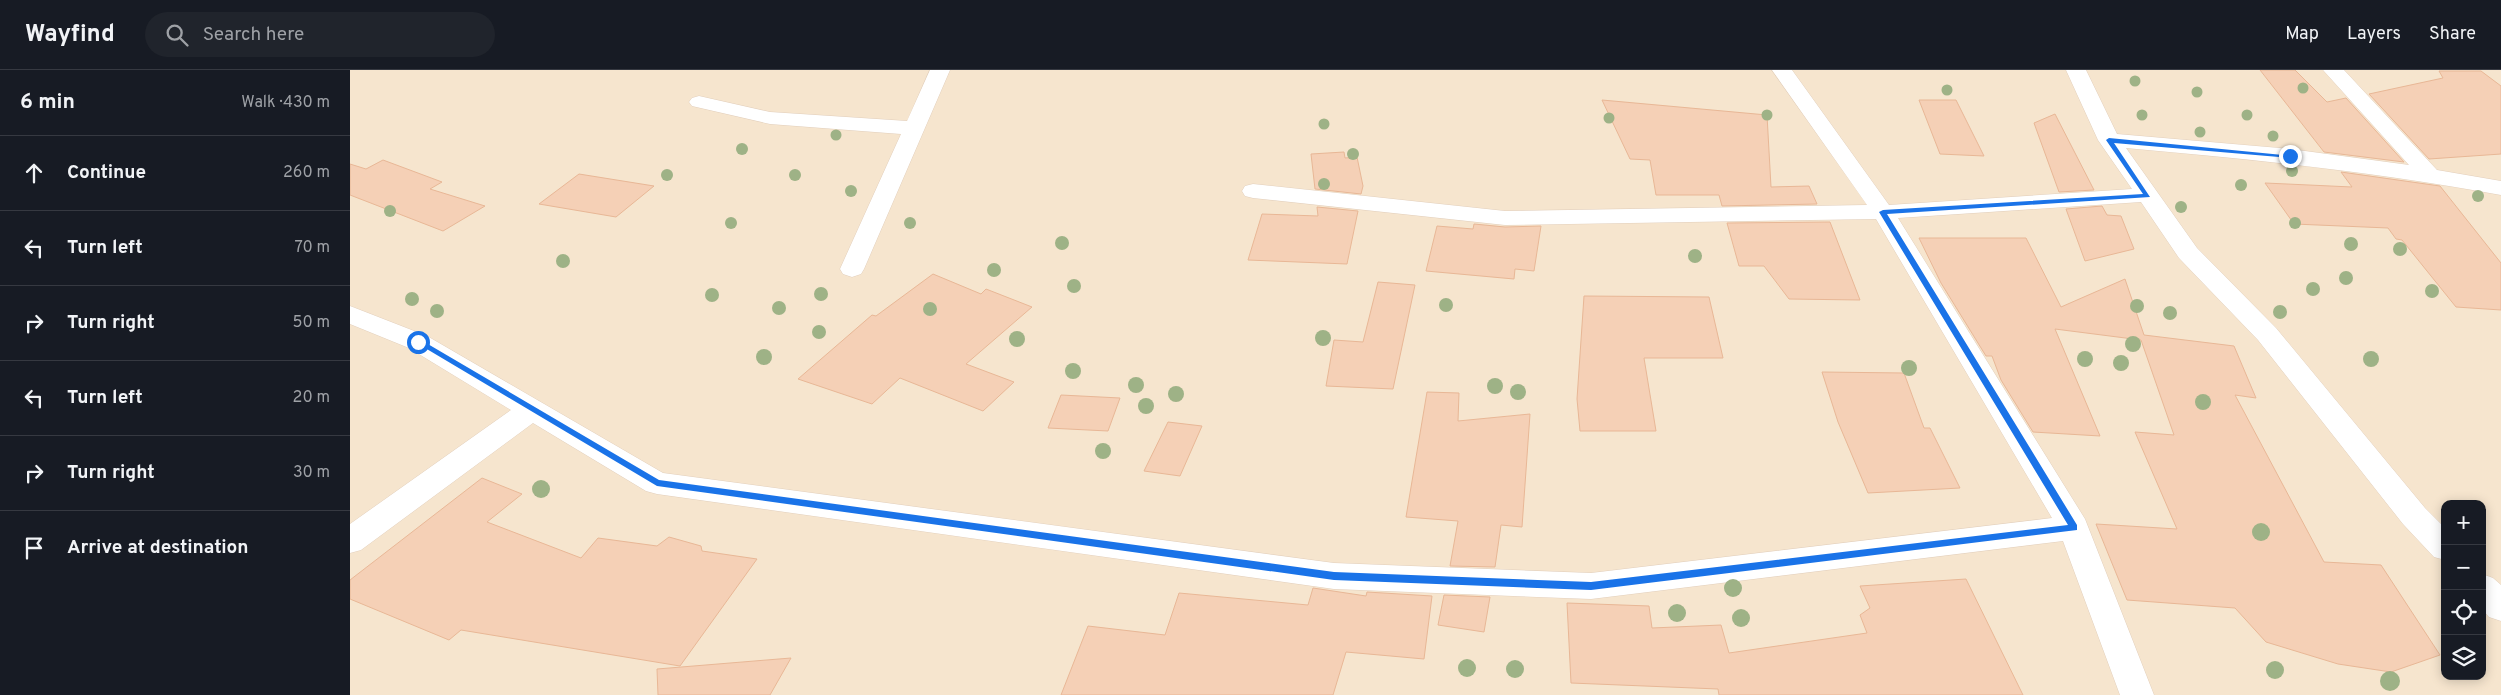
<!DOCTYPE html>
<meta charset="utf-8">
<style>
:root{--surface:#171b24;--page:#20242c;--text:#f1f3f6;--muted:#9ea1a6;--line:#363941}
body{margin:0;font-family:Overpass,sans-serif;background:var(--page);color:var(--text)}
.controls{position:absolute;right:15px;bottom:15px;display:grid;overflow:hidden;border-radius:10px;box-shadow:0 2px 12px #0003}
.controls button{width:45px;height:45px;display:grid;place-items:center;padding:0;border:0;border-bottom:1px solid var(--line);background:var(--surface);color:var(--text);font:25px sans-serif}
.stop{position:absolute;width:15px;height:15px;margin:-11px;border:4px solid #1a73e8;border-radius:50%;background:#fff}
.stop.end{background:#1a73e8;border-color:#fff;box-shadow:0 1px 5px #0008}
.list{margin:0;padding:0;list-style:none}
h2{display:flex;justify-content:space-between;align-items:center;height:65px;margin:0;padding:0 20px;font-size:21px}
h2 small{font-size:16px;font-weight:400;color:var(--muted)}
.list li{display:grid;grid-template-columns:32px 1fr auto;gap:15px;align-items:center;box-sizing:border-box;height:75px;padding:0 20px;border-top:1px solid var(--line)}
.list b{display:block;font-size:19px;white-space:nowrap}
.list em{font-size:16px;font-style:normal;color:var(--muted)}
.icon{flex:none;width:28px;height:28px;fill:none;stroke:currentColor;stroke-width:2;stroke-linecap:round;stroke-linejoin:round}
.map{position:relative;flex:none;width:2151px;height:625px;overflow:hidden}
header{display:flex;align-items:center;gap:30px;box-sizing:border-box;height:70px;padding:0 25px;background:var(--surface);border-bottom:1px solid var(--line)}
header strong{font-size:24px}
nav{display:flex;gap:28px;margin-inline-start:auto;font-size:18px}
.search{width:350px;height:45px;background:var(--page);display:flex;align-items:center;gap:12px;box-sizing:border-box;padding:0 18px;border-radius:28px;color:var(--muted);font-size:19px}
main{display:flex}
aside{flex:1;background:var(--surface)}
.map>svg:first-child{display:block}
.residential{fill:#f6e5ce;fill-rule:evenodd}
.building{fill:#f5d0b6;stroke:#e8b796}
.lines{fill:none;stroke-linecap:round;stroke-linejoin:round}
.minor-casing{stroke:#e2cfbc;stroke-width:1}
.minor{fill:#fff;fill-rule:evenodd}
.tree{fill:#9eb286}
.route{fill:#1a73e8}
</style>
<header>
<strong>Wayfind</strong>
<div class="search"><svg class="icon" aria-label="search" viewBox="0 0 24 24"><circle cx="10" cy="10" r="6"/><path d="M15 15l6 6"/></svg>Search here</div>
<nav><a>Map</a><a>Layers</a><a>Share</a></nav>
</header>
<main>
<aside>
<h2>6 min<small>Walk · 430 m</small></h2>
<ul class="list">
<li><svg class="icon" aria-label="ahead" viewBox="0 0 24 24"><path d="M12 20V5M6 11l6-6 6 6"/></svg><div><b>Continue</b></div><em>260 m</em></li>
<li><svg class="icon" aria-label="left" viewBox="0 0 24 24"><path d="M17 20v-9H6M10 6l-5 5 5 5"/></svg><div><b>Turn left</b></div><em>70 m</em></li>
<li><svg class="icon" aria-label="right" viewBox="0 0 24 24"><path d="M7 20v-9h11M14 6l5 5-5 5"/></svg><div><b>Turn right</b></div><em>50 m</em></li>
<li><svg class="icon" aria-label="left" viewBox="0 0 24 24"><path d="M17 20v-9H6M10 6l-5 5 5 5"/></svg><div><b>Turn left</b></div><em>20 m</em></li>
<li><svg class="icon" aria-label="right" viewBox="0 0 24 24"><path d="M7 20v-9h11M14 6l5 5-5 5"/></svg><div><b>Turn right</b></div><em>30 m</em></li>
<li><svg class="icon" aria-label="arrive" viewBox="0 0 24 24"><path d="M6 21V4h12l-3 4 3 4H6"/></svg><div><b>Arrive at destination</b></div></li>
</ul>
</aside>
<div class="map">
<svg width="2151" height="625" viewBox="0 0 2151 625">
<rect width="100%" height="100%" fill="#fef3e0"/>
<!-- residential -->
<path class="residential" d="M0,0H2151V625H0ZM2095,434H2132V606H2095Z"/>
<!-- building -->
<path class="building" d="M1910,0H1945L1977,32L1996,28L2054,92L1974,82Z
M2089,1H2131L2151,16V84L2079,89L2019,24L2093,8Z
M1252,30L1417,45L1421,117L1459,116L1467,134L1372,136L1369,125H1306L1300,90L1280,89Z
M1569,30H1606L1634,86L1590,84Z
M1705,44L1744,120L1709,122L1684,53Z
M994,82L995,88L1007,87L1013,116L1011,124L965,119L961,84Z
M33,90L92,112L80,119L135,136L93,161L0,125V94L16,99Z
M1991,102L2090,116L2151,193V240L2106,237L2052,170L2046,169L2038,158L1944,154L1915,113L2002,117Z
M229,104L304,116L266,147L189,134Z
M1752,136L1757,145L1771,146L1784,179L1735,191L1716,139Z
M967,137L1008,141L997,194L898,190L912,144L968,146Z
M1480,152L1510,230L1439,229L1414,196H1389L1377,153Z
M1124,154L1155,157L1191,156L1184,201L1165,199L1164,209L1076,201L1087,156L1123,159Z
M1569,168H1676L1711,237L1775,209L1794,265L1884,276L1906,328L1885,325L1974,492L2031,495L2090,585L2041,602L1988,594L1916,572L1885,538L1777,530L1746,454L1827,459L1785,362L1824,365L1791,270L1705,259L1750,366L1683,362L1651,310L1642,286H1636L1591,213Z
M583,204L631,224L636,219L682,237L616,294L664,312L633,341L550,308L522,334L448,309L522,245L526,246Z
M1028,212L1065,215L1043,319L976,316L984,270L1013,272Z
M1234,226L1359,227L1373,288H1294L1306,361H1230L1227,329Z
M1472,302L1554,303L1574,358H1580L1610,418L1518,423L1488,352Z
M1077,322L1109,323L1108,351L1180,344L1172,457L1151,455L1145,497L1100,496L1108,451L1056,447Z
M711,325L770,328L758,361L698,358Z
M818,352L852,356L830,406L794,401Z
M132,408L172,424L137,452L231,488L248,468L307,476L319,467L351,476L352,481L407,489L330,596L111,560L99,570L0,529V510Z
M1616,509L1673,625H1369L1368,619L1221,613L1217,533L1299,536L1302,558L1371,555L1379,583L1517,563L1510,545L1520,538L1510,516Z
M963,518L1016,526L1017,522L1082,526L1074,589L996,582L983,625H711L738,556L815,565L829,523L958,535Z
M1094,525L1140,527L1134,562L1088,555Z
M441,588L420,625H308L307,599Z"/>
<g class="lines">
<!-- minor casing -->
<g class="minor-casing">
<path id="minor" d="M580,0H600L514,199L511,204L502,207L493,204L490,199L551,64L420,54L342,36L339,32L342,28L349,26L420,42L557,51Z
M1422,0H1442L1539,135L1782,119L1748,70L1716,0H1736L1767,64L1940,79L2059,95L1973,0H1994L2087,100L2151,111V125C2027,102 1902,89 1776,78L1847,178L1926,258L2075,438L2095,458V490L2084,487L2053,454L1908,270L1829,188L1791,132L1548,148L1735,449L1804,625H1770L1713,471L1241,529L984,519L307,424L296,421L183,353L11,480L0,483V454L161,340L59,278L0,254V236L77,266L313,403L984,493L1241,503L1702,448L1526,149L1155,155L903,128L895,126L892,121L895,116L903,114L1155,141L1517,135Z
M2132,504L2143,508L2151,515V551L2139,547L2132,539Z"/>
</g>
<!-- minor -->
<use href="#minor" class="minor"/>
</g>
<!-- trees -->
<g class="tree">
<circle cx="1785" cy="11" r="5.5"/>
<circle cx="1953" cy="18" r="5.5"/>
<circle cx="1597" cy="20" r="5.5"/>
<circle cx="1847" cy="22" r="5.5"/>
<circle cx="1417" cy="45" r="5.5"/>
<circle cx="1792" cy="45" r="5.5"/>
<circle cx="1897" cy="45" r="5.5"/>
<circle cx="1259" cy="48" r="5.5"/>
<circle cx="974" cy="54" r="5.5"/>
<circle cx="1850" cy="62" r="5.5"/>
<circle cx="486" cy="65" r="5.5"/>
<circle cx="1923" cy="66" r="5.5"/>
<circle cx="392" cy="79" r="6"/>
<circle cx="1003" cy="84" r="6"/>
<circle cx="1942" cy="101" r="6"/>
<circle cx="317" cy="105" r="6"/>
<circle cx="445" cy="105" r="6"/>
<circle cx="974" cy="114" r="6"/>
<circle cx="1891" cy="115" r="6"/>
<circle cx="501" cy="121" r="6"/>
<circle cx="2128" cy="126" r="6"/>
<circle cx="1831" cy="137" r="6"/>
<circle cx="40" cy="141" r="6"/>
<circle cx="381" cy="153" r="6"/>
<circle cx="560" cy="153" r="6"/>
<circle cx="1945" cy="153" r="6"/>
<circle cx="712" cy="173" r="7"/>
<circle cx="2001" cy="174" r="7"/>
<circle cx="2050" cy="179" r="7"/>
<circle cx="1345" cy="186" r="7"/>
<circle cx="213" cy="191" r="7"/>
<circle cx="644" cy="200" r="7"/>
<circle cx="1996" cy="208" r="7"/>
<circle cx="724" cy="216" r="7"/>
<circle cx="1963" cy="219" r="7"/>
<circle cx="2082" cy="221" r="7"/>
<circle cx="471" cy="224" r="7"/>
<circle cx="362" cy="225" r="7"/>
<circle cx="62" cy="229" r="7"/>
<circle cx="1096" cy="235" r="7"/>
<circle cx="1787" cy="236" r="7"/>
<circle cx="429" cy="238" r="7"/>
<circle cx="580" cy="239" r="7"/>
<circle cx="87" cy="241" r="7"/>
<circle cx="1930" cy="242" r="7"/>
<circle cx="1820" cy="243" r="7"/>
<circle cx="469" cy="262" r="7"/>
<circle cx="973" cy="268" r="8"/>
<circle cx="667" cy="269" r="8"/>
<circle cx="1783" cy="274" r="8"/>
<circle cx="414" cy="287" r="8"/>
<circle cx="1735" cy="289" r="8"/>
<circle cx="2021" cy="289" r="8"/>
<circle cx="1771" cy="293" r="8"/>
<circle cx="1559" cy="298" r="8"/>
<circle cx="723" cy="301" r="8"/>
<circle cx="786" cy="315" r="8"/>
<circle cx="1145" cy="316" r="8"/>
<circle cx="1168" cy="322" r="8"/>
<circle cx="826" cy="324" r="8"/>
<circle cx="1853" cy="332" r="8"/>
<circle cx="796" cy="336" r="8"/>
<circle cx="753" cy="381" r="8"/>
<circle cx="191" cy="419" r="9"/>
<circle cx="1911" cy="462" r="9"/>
<circle cx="1383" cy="518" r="9"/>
<circle cx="1327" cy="543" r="9"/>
<circle cx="1391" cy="548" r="9"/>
<circle cx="1117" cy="598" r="9"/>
<circle cx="1165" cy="599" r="9"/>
<circle cx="1925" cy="600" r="9"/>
<circle cx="2040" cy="611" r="10"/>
</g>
<!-- route -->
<path class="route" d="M1759,68L1943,86L1940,88L1764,73L1800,127L1537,144L1727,455V460L1241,520L984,510L307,416L65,272L71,270L309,410L984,502L1241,512L1718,455L1529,142L1533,140L1793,124L1756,70Z"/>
</svg>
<div class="controls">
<button>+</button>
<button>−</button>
<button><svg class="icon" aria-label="locate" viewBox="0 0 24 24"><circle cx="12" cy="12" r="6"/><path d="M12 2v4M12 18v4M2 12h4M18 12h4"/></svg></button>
<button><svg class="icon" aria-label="layers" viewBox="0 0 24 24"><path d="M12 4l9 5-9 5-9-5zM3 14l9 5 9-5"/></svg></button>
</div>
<div class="stop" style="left:68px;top:272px"></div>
<div class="stop end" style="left:1940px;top:86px"></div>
</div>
</main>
